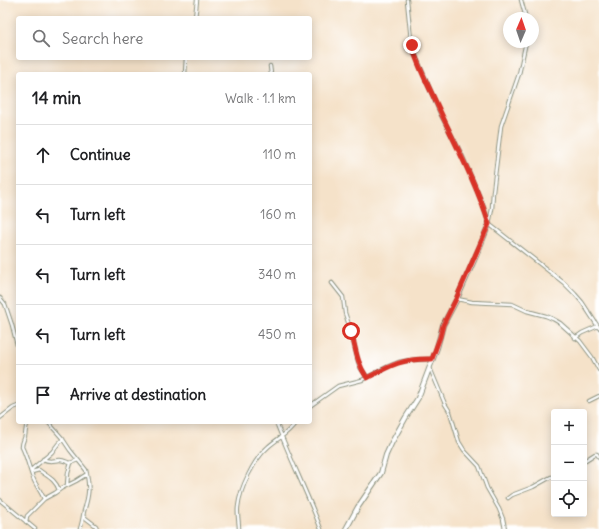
<!DOCTYPE html>
<meta charset="utf-8">
<style>
:root{--surface:#fff;--page:#f6f6f6;--text:#202124;--muted:#757577;--line:#e0e0e0}
body{margin:0;font-family:Delius,sans-serif;background:var(--page);color:var(--text)}
.controls{position:absolute;right:12px;bottom:12px;display:grid;overflow:hidden;border-radius:4px;box-shadow:0 2px 10px #0003}
.controls button{width:36px;height:36px;display:grid;place-items:center;padding:0;border:0;border-bottom:1px solid var(--line);background:var(--surface);color:var(--text);font:20px sans-serif}
.compass{position:absolute;left:503px;top:12px;width:36px;height:36px;border-radius:50%;background:var(--surface);box-shadow:0 2px 10px #0003;rotate:2deg}
.stop{position:absolute;width:12px;height:12px;margin:-9px;border:3px solid #d93025;border-radius:50%;background:#fff}
.stop.end{background:#d93025;border-color:#fff;box-shadow:0 1px 4px #0008}
.list{margin:0;padding:0;list-style:none}
h2{display:flex;justify-content:space-between;align-items:center;height:52px;margin:0;padding:0 16px;font-size:17px}
h2 small{font-size:13px;font-weight:400;color:var(--muted)}
.list li{display:grid;grid-template-columns:26px 1fr auto;gap:12px;align-items:center;box-sizing:border-box;height:60px;padding:0 16px;border-top:1px solid var(--line)}
.list b{display:block;font-size:15px;white-space:nowrap}
.list em{font-size:13px;font-style:normal;color:var(--muted)}
.icon{flex:none;width:22px;height:22px;fill:none;stroke:currentColor;stroke-width:2;stroke-linecap:round;stroke-linejoin:round}
.map{position:relative;flex:none;width:599px;height:529px;overflow:hidden}
.search{position:absolute;background:var(--surface);box-shadow:0 2px 10px #0003;left:16px;top:16px;width:296px;height:44px;display:flex;align-items:center;gap:10px;box-sizing:border-box;padding:0 14px;border-radius:4px;color:var(--muted);font-size:15px}
.panel{position:absolute;background:var(--surface);box-shadow:0 2px 10px #0003;left:16px;top:72px;width:296px;height:352px;border-radius:4px}
.map>svg:first-child{display:block}
.lines{fill:none;stroke-linecap:round;stroke-linejoin:round}
.street-casing{stroke:#8a907e;stroke-width:4.5}
.secondary-casing{stroke:#8a907e;stroke-width:6}
.street{stroke:#fff;stroke-width:2.5}
.secondary{stroke:#fff;stroke-width:4}
.route{stroke:#d93025;stroke-width:5}
</style>
<div class="map">
<svg width="599" height="529" viewBox="0 0 599 529">
<rect width="100%" height="100%" fill="#fff"/>
<filter id="ink" filterUnits="userSpaceOnUse"><feTurbulence type="fractalNoise" baseFrequency=".025" numOctaves="2"/><feDisplacementMap in="SourceGraphic" scale="8" xChannelSelector="R" yChannelSelector="G"/><feConvolveMatrix kernelMatrix="1 2 1 2 8 2 1 2 1" color-interpolation-filters="sRGB"/></filter>
<filter id="wash" filterUnits="userSpaceOnUse"><feTurbulence type="fractalNoise" baseFrequency=".012" numOctaves="4" result="noise"/><feDisplacementMap in="SourceGraphic" scale="16" xChannelSelector="R" yChannelSelector="G"/><feGaussianBlur stdDeviation="0.9" result="paint"/><feColorMatrix in="noise" values="0 0 0 0 0 0 0 0 0 0 0 0 0 0 0 0 0 1.4 0 .05"/><feComposite in="paint" operator="in"/></filter>
<g filter="url(#wash)">
<rect width="100%" height="100%" fill="#f5e2c9"/>
</g>
<g filter="url(#ink)">
<g class="lines">
<!-- street casing -->
<g class="street-casing">
<path id="street" d="M407,0L411,40L414,52L441,115L462,155L483,205L489,224L564,283L575,294L582,302L599,328
M521,0L526,18
M195,18L197,0
M270,66L271,74
M185,74L186,58
M489,224L492,209L493,192L501,126L519,74L526,42
M332,283L343,297L345,313L351,331L358,361L360,367L367,377
M0,298L5,304L12,325L18,349
M457,299L472,302L512,304L527,311L546,316L553,319L560,323L580,341L592,357L599,370
M575,338L582,333L598,326
M430,368L445,404L450,412L459,442L464,450L479,466L487,488L499,509L503,519L505,529
M589,401L599,396
M310,406L338,386L362,380L389,366L399,362L411,360L432,359
M0,418L13,408L18,406
M28,422C25,428 26,430 25,436C24,440 22,442 22,447C27,457 29,468 33,478C36,486 41,491 44,499
M48,422L62,438L70,450L86,470C90,487 89,495 84,511C83,517 82,523 80,529
M276,422C290,458 307,493 321,529
M43,459C50,463 54,460 60,460C63,460 67,462 70,463L78,460
M584,461L595,454H597L599,457
M31,470L52,452L58,444L63,439
M32,472L39,470C48,477 55,479 59,490
M67,485L68,473L71,463
M508,498L512,495L533,487L551,477H554
M0,500L35,529
M83,516L96,526L97,529
M26,522L27,516L44,499L55,493L62,488L76,481L87,474
M239,529C239,522 237,514 238,507C240,488 254,459 268,447C278,438 288,434 296,422"/>
</g>
<!-- secondary casing -->
<g class="secondary-casing">
<path id="secondary" d="M346,529L358,507L381,473L386,455L392,442L406,417L418,398L437,348L443,325L457,299L479,249L489,224"/>
</g>
<!-- street -->
<use href="#street" class="street"/>
<!-- secondary -->
<use href="#secondary" class="secondary"/>
</g>
</g>
<g class="lines" filter="url(#ink)">
<!-- route -->
<path class="route" d="M351,331C356,349 356,361 367,378C391,365 404,358 432,359L440,337L443,325L456,299L489,224C475,180 453,140 434,98C426,81 417,64 412,45"/>
</g>
</svg>
<div class="controls">
<button>+</button>
<button>−</button>
<button><svg class="icon" aria-label="locate" viewBox="0 0 24 24"><circle cx="12" cy="12" r="6"/><path d="M12 2v4M12 18v4M2 12h4M18 12h4"/></svg></button>
</div>
<svg class="compass" viewBox="-18 -18 36 36"><path d="M0-13l5 13h-10z" fill="#e53935"/><path d="M0 13l5-13h-10z" fill="#757577"/></svg>
<div class="stop" style="left:351px;top:331px"></div>
<div class="stop end" style="left:412px;top:45px"></div>
<div class="search"><svg class="icon" aria-label="search" viewBox="0 0 24 24"><circle cx="10" cy="10" r="6"/><path d="M15 15l6 6"/></svg>Search here</div>
<section class="panel">
<h2>14 min<small>Walk · 1.1 km</small></h2>
<ul class="list">
<li><svg class="icon" aria-label="ahead" viewBox="0 0 24 24"><path d="M12 20V5M6 11l6-6 6 6"/></svg><div><b>Continue</b></div><em>110 m</em></li>
<li><svg class="icon" aria-label="left" viewBox="0 0 24 24"><path d="M17 20v-9H6M10 6l-5 5 5 5"/></svg><div><b>Turn left</b></div><em>160 m</em></li>
<li><svg class="icon" aria-label="left" viewBox="0 0 24 24"><path d="M17 20v-9H6M10 6l-5 5 5 5"/></svg><div><b>Turn left</b></div><em>340 m</em></li>
<li><svg class="icon" aria-label="left" viewBox="0 0 24 24"><path d="M17 20v-9H6M10 6l-5 5 5 5"/></svg><div><b>Turn left</b></div><em>450 m</em></li>
<li><svg class="icon" aria-label="arrive" viewBox="0 0 24 24"><path d="M6 21V4h12l-3 4 3 4H6"/></svg><div><b>Arrive at destination</b></div></li>
</ul>
</section>
</div>
